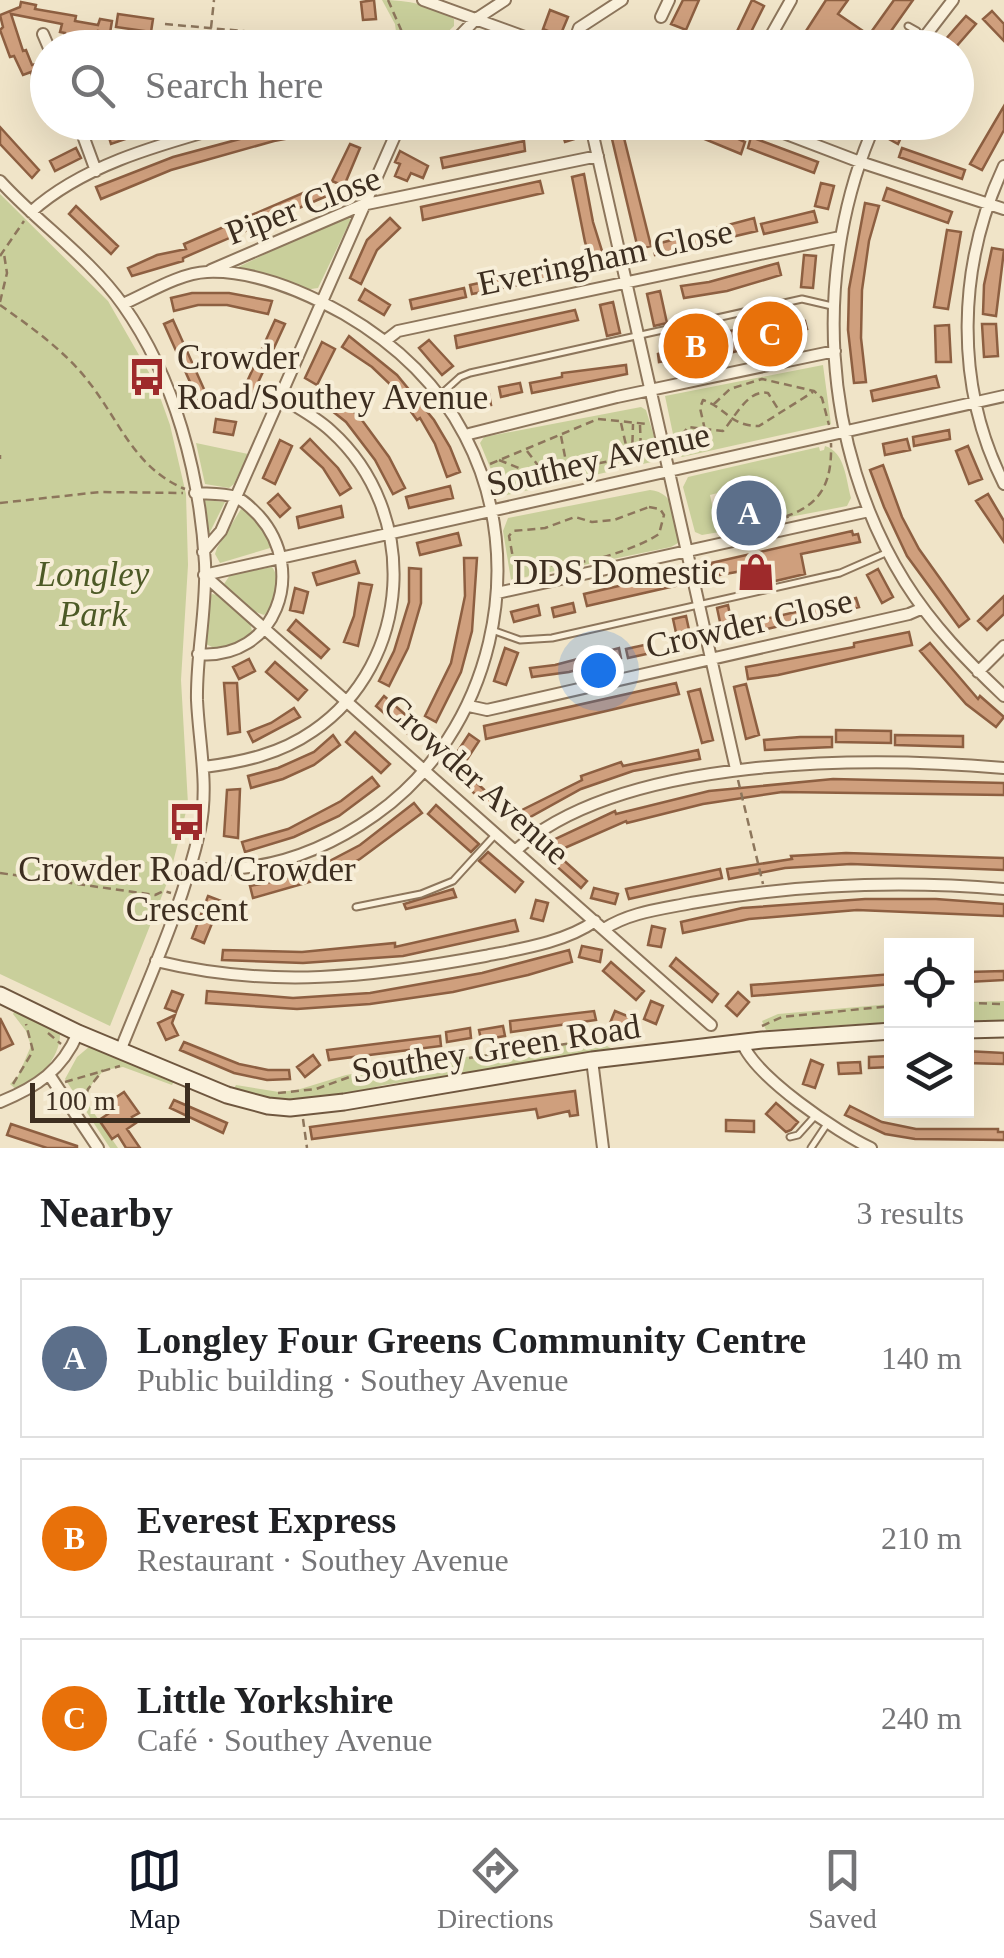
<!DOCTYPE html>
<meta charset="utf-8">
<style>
:root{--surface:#fff;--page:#f6f6f6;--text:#202124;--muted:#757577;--line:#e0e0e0;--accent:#111827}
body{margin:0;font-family:"Times New Roman",serif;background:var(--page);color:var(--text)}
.controls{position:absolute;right:30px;bottom:30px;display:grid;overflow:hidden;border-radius:0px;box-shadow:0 10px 40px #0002}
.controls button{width:90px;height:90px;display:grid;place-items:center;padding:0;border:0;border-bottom:2px solid var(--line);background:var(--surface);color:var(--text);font:50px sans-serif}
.scale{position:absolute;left:30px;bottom:25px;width:160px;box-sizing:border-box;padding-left:10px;border:5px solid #3d2e20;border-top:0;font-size:28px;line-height:35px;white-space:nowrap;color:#3d2e20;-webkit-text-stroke:8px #f7eed8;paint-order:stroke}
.you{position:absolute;left:598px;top:670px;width:35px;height:35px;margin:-25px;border:8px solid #fff;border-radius:50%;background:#1a73e8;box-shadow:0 0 0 15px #1a73e833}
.badge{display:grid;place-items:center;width:65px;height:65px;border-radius:50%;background:var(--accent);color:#fff;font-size:32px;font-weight:700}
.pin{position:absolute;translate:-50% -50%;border:5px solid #fff;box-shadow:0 2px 10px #0006}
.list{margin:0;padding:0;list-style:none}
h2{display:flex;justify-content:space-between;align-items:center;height:130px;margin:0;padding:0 40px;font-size:42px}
h2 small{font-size:32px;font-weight:400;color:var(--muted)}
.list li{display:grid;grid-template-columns:65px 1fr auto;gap:30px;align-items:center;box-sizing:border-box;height:160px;margin:0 20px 20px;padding:0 20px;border:2px solid var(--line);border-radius:0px}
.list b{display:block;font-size:38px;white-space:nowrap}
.list p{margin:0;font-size:32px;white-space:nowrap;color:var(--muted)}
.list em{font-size:32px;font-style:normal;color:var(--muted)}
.icon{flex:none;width:55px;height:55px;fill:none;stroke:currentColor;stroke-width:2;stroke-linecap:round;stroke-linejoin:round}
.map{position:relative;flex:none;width:1004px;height:1148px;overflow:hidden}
.search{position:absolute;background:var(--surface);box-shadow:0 10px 40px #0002;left:30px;right:30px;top:30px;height:110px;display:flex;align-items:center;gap:25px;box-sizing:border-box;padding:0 35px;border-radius:55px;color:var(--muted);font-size:38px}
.sheet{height:670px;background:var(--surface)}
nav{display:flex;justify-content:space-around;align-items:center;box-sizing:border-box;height:140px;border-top:2px solid var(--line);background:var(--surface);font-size:28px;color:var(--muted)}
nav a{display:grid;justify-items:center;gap:5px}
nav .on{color:var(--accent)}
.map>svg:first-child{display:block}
.green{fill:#c9cf9b}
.building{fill:#cf9f7d;stroke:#8d5f41;stroke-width:2.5}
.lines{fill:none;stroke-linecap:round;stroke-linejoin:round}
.lane-casing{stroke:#8d765c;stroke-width:9}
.street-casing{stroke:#8d765c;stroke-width:14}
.secondary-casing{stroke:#6f573f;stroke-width:19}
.path{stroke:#8d765c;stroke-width:2.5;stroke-dasharray:8 5;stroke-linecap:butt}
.lane{stroke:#faf1dc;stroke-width:5}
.street{stroke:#faf1dc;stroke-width:10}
.secondary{stroke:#faf1dc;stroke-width:15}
.labels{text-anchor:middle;stroke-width:8;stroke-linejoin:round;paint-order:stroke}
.street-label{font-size:35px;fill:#3d2e20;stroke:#f7eed8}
.poi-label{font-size:35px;fill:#3d2e20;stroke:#f7eed8;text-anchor:start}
.park-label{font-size:35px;font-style:italic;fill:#4d5a26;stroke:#f7eed8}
</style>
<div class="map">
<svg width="1004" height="1148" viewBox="0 0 1004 1148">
<rect width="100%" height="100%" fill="#f0e4c8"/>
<!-- green -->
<path class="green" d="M382,0C407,0 433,5 454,19V26L432,47H398L395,24Z
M0,194L108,301L155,383L170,425L186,494L188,565L181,680L188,804L169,878L110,1026L0,974Z
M344,216L351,219L318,288L304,290L232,270Z
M823,365L831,424L682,457L677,453L665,396Z
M641,407L646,410L660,456L656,461L502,496L480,443L484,437Z
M196,443L248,454L234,484L229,488L205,484Z
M825,446C845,452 846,479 851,498L847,506L774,520L770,497L749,501L751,490L726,496L725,491L710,495L713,509L726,506L731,530L702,535L695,532L683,487L688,477L819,447L820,451L824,450Z
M650,490C675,492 679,520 678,543L671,547L511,580L503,531L508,518Z
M205,500L225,502L209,534Z
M241,509C255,514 270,533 270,548L220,563L215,554L217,548Z
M272,567C282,580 277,606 264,615L253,611L224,584L230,575Z
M212,594L218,595L250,623L252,631L243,641L216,649L206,644L209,600Z
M1004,1001V1021H967V1002Z
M891,1004V1022L766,1030L762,1021L778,1014Z
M15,1010L54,1028L60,1035C60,1057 37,1083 19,1092L10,1084L18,1076L31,1046L26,1031L13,1014Z
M588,1040L602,1043L614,1050L384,1085L322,1100L276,1101L233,1090L236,1085L279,1092L297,1090L346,1075L387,1068Z
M96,1041L177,1075L172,1085L123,1067L104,1070L92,1084L85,1100L118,1148H110L65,1079L77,1057Z"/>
<!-- building -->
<path class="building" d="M374,0L376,19L363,20L361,2Z
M683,0H699L686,30L671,24Z
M752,0L764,6L743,48H729Z
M826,0H848L838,14L869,35L894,0H913L879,48H795Z
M21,2L36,5L35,9L76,16L75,21L98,25L100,19L112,21L110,33L98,31L97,38L76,34L74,48H62L65,33L60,32L62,24L11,14L23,51L26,50L32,65L44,62L47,73L43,75L48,87L47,123L33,88L36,87L31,72L23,75L14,56L10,57L0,30L3,27L0,15L20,7Z
M550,10L568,17L560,36L543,29Z
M992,11L1004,24V41L983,19Z
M118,14L153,19L151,32L116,27Z
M966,16L976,24L955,48H938Z
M600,35L631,47V48H606L596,44Z
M345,36L346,42L379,37L381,48H325L324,39Z
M1004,106V130L982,170L970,164Z
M303,122H349V127L274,141L171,170L101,199L96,187L173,157Z
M574,122L578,138L565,142L560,125Z
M608,122H620L651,246L638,249Z
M675,122H701L745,142L741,154L702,138L703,134Z
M894,122H908L898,144L887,138Z
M143,123L146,132L111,144L108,134Z
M0,127L39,170L32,178L0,144Z
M751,137L818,162L814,173L748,148Z
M524,141L525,151L443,168L441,158Z
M350,144L360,148L344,186L332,181Z
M76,148L81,158L55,171L50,161Z
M902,148L965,170L962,179L899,157Z
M400,151L428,166L423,178L411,173L407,181L395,176L400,164L395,162Z
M584,174L593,222L607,267L594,270L585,242L572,177Z
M540,181L543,193L423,220L421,207Z
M821,183L834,186L828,209L815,206Z
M324,184L329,195L183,258V261L132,276L128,268L157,255L186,249L184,244Z
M887,188L952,212L948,223L883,200Z
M865,203L879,206L869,241L862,290L861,338L866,382L854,383L848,330L849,289Z
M76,206L118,246L111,254L69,214Z
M814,211L817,222L764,234L761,224Z
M390,218L400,228L377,250L361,284L350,278L367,240Z
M754,218L757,231L655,255L653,245Z
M947,230L961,232L948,309L934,307Z
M992,248L1004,250L996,316L983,314L984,285Z
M804,255L816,256L813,288L801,287Z
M778,263L781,275L727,291L684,298L681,286L709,282Z
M561,265L564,276L472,294L470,285Z
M464,288L466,297L412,309L410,300Z
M365,289L390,305L384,315L359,300Z
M660,291L667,323L654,326L647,294Z
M192,293H229L272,301L268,314L227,305H198L174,311L171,298Z
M613,302L620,333L607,336L600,305Z
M575,310L578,320L457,348L455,336Z
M173,320L208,398L199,402L164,324Z
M275,320L285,324L250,400L241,395Z
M805,321L807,329L801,330L802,334L726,354L666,365L665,361L659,362L658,354L722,337L721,332Z
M982,324H996L998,356L984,357Z
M949,325L951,362H936L935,326Z
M349,336L397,375L434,420L450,447L460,472L447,477L435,444L420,418L417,420L393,387L372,367L342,347Z
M429,340L453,366L442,375L419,348Z
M322,342L335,349L317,385L305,378Z
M626,365L627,374L532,393L530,383L562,377V373Z
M936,376L939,387L873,401L871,391Z
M520,383L522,392L501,397L499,387Z
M325,389L359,416L389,457L405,488L393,494L375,460L346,422L317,399Z
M489,394L491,405L466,410L464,399Z
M216,419L236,422L233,435L214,432Z
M949,430L950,439L914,446L913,437Z
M310,439L338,468L351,488L340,495L323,468L301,448Z
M907,439L910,450L885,455L883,444Z
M280,440L292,446L275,484L263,478Z
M968,446L982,479L969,484L956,451Z
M883,465L902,517L919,549L969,619L959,627L907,556L884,507L870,470Z
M450,486L453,498L409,508L406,497Z
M278,494L290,508L280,517L268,503Z
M988,494L1004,521V542L976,501Z
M770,497L774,516L730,525L726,506Z
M341,506L343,517L299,528L297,517Z
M852,531L853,535L858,534L860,542L801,554L805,574L754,586L748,570L708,577L707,569L712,568L711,563Z
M458,533L461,545L420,555L417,543Z
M464,558H477L472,631L461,672L436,722L425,716L451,663L465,596Z
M355,561L359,573L317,585L313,573Z
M409,568L421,569V603L408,648L389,686L379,681L394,651L409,602Z
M878,569L893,597L882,603L867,575Z
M675,573L679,585L587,606L584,594Z
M359,583L372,585L358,646L344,642L354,616Z
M295,588L308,592L303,613L290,610Z
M1004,596V614L987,630L978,621Z
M856,598L859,607L763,630L761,620Z
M573,603L575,612L554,617L552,608Z
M538,605L540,615L514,622L511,612Z
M728,605L734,635L723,636L717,608Z
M686,616L693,648L680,651L673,619Z
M296,620L329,649L321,658L288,630Z
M909,632L912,645L778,675L748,679L746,667L854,647V643Z
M930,643L978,699L980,696L1004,717L996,727L966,704L920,651Z
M649,644L651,653L628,658L626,649Z
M505,648L518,653L506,685L494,681Z
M619,648L621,658L569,672L532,677L530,668L555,665Z
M249,659L255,671L239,679L233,667Z
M275,662L307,690L298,700L266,672Z
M224,683H237L240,732L228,734Z
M676,683L679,694L486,739L484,726Z
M746,684L759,735L746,739L734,687Z
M700,689L713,740L702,743L688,692Z
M384,696L416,724L408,734L376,706Z
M294,708L300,717L253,742L248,732L271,723Z
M836,730L891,731V743L836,742Z
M355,732L390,764L381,773L346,742Z
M469,734L479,741L464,764L454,757Z
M333,735L340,745L314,765L283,779L251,788L248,776L278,768L314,752Z
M895,735L963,736V747L895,745Z
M800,737H832V747L765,750L764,740Z
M698,750L700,759L633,771L581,789L523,821L518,812L582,780L581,776L621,762L623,766Z
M463,770L509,813L503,819L456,777Z
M372,777L379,786L339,816L294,837L245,852L242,842L288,829L341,801Z
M833,779L1004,783V795L782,792L703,804L627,823L626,821L560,850L555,839L615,811L616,814L709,791Z
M240,789L238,838L224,836L227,790Z
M414,803L422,813L360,859L323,878L253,898L250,886L281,880L318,867L360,845Z
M436,805L479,844L471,852L428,814Z
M488,852L523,882L515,892L479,861Z
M846,853L1004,858V870L851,864L785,868L729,879L727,869L792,859L791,856Z
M560,857L587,881L581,888L554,864Z
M720,869L722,878L629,899L626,889Z
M594,888L618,894L615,904L591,898Z
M453,889L456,897L406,909L404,904Z
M208,896L221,901L204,943L192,938Z
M865,899H936L1004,904V916L857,910L749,919L683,933L681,922L742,908Z
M536,900L548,903L543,921L531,918Z
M515,920L518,931L403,956L303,963L222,960L223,950L302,952L395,943V947Z
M652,926L665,929L661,947L648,945Z
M582,946L602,950L600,962L579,957Z
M569,950L572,962L528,975L453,992L370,1004L297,1009L206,1003L207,991L293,998L370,993L482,973Z
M676,958L718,994L712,1002L670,966Z
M611,962L644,991L636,1000L603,971Z
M1004,971V980L968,982V972Z
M892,974V984L752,996L751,985Z
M172,991L183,995L176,1012L165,1008Z
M738,992L749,1002L737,1016L726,1006Z
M651,1001L663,1006L656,1024L644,1019Z
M594,1011L596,1020L511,1032L510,1021Z
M615,1011L632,1018L627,1030L610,1023Z
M175,1015L172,1023L178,1035L166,1040L158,1023Z
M0,1018L13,1044L0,1050Z
M503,1026L505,1036L481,1040L479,1030Z
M470,1028L471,1038L447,1042L446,1032Z
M440,1036L441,1046L329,1060L327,1050Z
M184,1042L239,1064L268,1070H289L290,1079L267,1080L234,1073L180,1050Z
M966,1051L1004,1053V1064L966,1063Z
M313,1055L320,1065L305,1077L297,1067Z
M891,1056V1067L869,1068V1057Z
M811,1060L823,1065L815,1088L803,1084Z
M860,1062L861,1073L839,1074L838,1063Z
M575,1091L578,1115L570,1116L569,1111L538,1118L536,1109L312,1139L310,1127Z
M124,1092L139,1113L132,1117L136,1123L127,1129L140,1148H126L118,1135L112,1139L99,1120L108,1114L103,1106Z
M174,1100L227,1123L223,1133L170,1108Z
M776,1103L798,1122L791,1130L786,1132L766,1114Z
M850,1106L882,1122L916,1129H998V1132H1004V1140L915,1139L885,1134L845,1115Z
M726,1120L754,1121V1132L726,1131Z
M11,1124L77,1146V1148H47L7,1135Z"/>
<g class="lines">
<!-- lane casing -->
<g class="lane-casing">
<path id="lane" d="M908,26L917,31L922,39
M439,396L460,377L470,373L802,299L832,306
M492,630L520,640L552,638L840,573L888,552
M356,907L421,894L453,881L494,836
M790,1137L798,1135L816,1115
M811,1148L827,1124"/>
</g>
<!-- street casing -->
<g class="street-casing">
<path id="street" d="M423,0L555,48
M661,17L669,0
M43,34L49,48
M448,48L476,19L505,0
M572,48L579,28L622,0
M764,48L791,0
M916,48L953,0
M78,122L96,171
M590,122L736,769
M755,122L860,162L1004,209
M876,122C811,267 821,447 905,582C932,625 967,661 1004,696
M1004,166C957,266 954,385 1004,484
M0,181C39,224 89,257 123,305C175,378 200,475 205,563C207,609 196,655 197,700C199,744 209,785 200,829C183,906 149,978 120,1051
M31,212C86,162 170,142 240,122
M211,270L362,205L598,156
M123,304C148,293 180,273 207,272C253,270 305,292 344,314C394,343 438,384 465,436C532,563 492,733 375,815C320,854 257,875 190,868
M385,341L398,331L840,237
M465,435L617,397L835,351
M195,493C207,494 223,493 235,497C244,500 252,509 259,516C308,571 276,661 198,654
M203,552L221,531L401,122
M204,575L1004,396
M204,575L711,1025
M497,593L869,511
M978,672L1004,646
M469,706L487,710L909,614L923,608
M204,767C243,762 280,754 313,731C413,663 421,512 331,431C316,417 297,407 280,397
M515,851C621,755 868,756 1004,768
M604,929C630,912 662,909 691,903C796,884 898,880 1004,889
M156,961C270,989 372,977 485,956C520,949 566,942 595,921
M742,1042C754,1076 838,1133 871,1148
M592,1060L603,1148
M50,1076L98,1148
M0,1102C37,1087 62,1070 78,1033"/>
</g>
<!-- secondary casing -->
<g class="secondary-casing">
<path id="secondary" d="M0,995L78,1033L227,1095L268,1106L290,1108L344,1102L592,1060L762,1040L892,1031
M966,1030L1004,1029"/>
</g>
<!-- path -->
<path class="path" d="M388,0L402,32L403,48
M165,24L265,33
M211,28L214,0
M0,256L24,221
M0,302L7,273L4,254
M0,305C31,327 65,351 88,381C120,421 134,468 185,489
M714,404L730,389L762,379L814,391L822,398L829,425
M621,423L628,454
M640,425L641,452
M705,430L700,408L703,400C727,408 729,426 759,426L813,392
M561,436L567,467
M674,446L688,427L723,431C735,417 748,389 768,393L780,412
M527,451L543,472
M0,455V459
M632,456L633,424
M499,460L539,476L652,452
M490,464L598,419L648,424
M0,503L100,492L183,493
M649,507L660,509L664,515L659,534C629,554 545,578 513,558L509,536L513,531L545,528L575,517L592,522L614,520Z
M788,518L787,516C824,503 832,479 831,443
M738,780L763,884
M0,873L155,895L164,891L171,893
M966,1003L1004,1004
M762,1026L782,1017L892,1006
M48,1033L61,1044
M65,1082L120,1066
M13,1084L33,1051L26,1024
M278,1093L316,1089L358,1074L573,1043L604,1046
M82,1105L88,1089L103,1070
M303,1119L307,1148"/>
<!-- lane -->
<use href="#lane" class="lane"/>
<!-- street -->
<use href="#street" class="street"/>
<!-- secondary -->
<use href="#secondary" class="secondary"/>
</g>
<!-- icons -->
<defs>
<g id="bus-bare" transform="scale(3)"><path d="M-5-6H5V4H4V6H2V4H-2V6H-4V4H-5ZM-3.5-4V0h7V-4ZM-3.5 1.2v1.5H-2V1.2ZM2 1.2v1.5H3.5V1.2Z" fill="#9e2a2b" stroke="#f7eed8" stroke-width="2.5" paint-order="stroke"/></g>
<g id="shop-bare" transform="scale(3)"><path d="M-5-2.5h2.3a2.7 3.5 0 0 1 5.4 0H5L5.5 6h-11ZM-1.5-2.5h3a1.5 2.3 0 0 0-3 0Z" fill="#9e2a2b" stroke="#f7eed8" stroke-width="2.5" paint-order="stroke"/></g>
</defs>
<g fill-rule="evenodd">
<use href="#bus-bare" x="147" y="377"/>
<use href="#shop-bare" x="756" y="572"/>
<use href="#bus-bare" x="187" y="822"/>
</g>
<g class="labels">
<!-- street labels -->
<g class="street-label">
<text transform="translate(303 205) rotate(-21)" y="12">Piper Close</text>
<text transform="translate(605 257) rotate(-12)" y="12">Everingham Close</text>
<text transform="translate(598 459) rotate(-13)" y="12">Southey Avenue</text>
<text transform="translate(749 623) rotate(-13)" y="12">Crowder Close</text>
<text transform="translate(477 779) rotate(42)" y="12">Crowder Avenue</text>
<text transform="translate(496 1048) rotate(-9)" y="12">Southey Green Road</text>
</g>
<!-- poi labels -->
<g class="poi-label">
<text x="177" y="369">Crowder<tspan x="177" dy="40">Road/Southey Avenue</tspan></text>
<text x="726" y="584" text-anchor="end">DDS Domestic</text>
<text x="187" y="881" text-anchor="middle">Crowder Road/Crowder<tspan x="187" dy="40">Crescent</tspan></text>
</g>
<!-- park labels -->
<g class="park-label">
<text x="93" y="586">Longley<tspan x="93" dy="40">Park</tspan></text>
</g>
</g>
</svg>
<div class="controls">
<button><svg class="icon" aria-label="locate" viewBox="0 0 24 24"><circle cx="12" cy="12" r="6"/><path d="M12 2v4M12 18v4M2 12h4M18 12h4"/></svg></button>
<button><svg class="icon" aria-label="layers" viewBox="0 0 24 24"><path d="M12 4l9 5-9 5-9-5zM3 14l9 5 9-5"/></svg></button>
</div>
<div class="scale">100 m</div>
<div class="you"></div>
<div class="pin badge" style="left:749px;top:513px;background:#5c6f8a">A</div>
<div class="pin badge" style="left:696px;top:346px;background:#e8710a">B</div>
<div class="pin badge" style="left:770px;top:334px;background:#e8710a">C</div>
<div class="search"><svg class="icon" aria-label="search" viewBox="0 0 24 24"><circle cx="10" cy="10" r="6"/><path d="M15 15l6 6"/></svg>Search here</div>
</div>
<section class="sheet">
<h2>Nearby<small>3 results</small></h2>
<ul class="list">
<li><span class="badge" style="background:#5c6f8a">A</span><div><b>Longley Four Greens Community Centre</b><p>Public building · Southey Avenue</p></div><em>140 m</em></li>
<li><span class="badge" style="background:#e8710a">B</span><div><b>Everest Express</b><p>Restaurant · Southey Avenue</p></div><em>210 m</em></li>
<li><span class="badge" style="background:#e8710a">C</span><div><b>Little Yorkshire</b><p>Café · Southey Avenue</p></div><em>240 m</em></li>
</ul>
</section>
<nav>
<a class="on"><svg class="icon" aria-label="map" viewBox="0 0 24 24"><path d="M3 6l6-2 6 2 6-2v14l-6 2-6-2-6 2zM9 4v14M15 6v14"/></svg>Map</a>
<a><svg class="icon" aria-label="directions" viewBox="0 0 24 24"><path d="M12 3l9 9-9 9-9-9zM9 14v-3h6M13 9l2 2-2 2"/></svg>Directions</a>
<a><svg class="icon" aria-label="saved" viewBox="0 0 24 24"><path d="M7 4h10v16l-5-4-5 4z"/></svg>Saved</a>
</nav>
